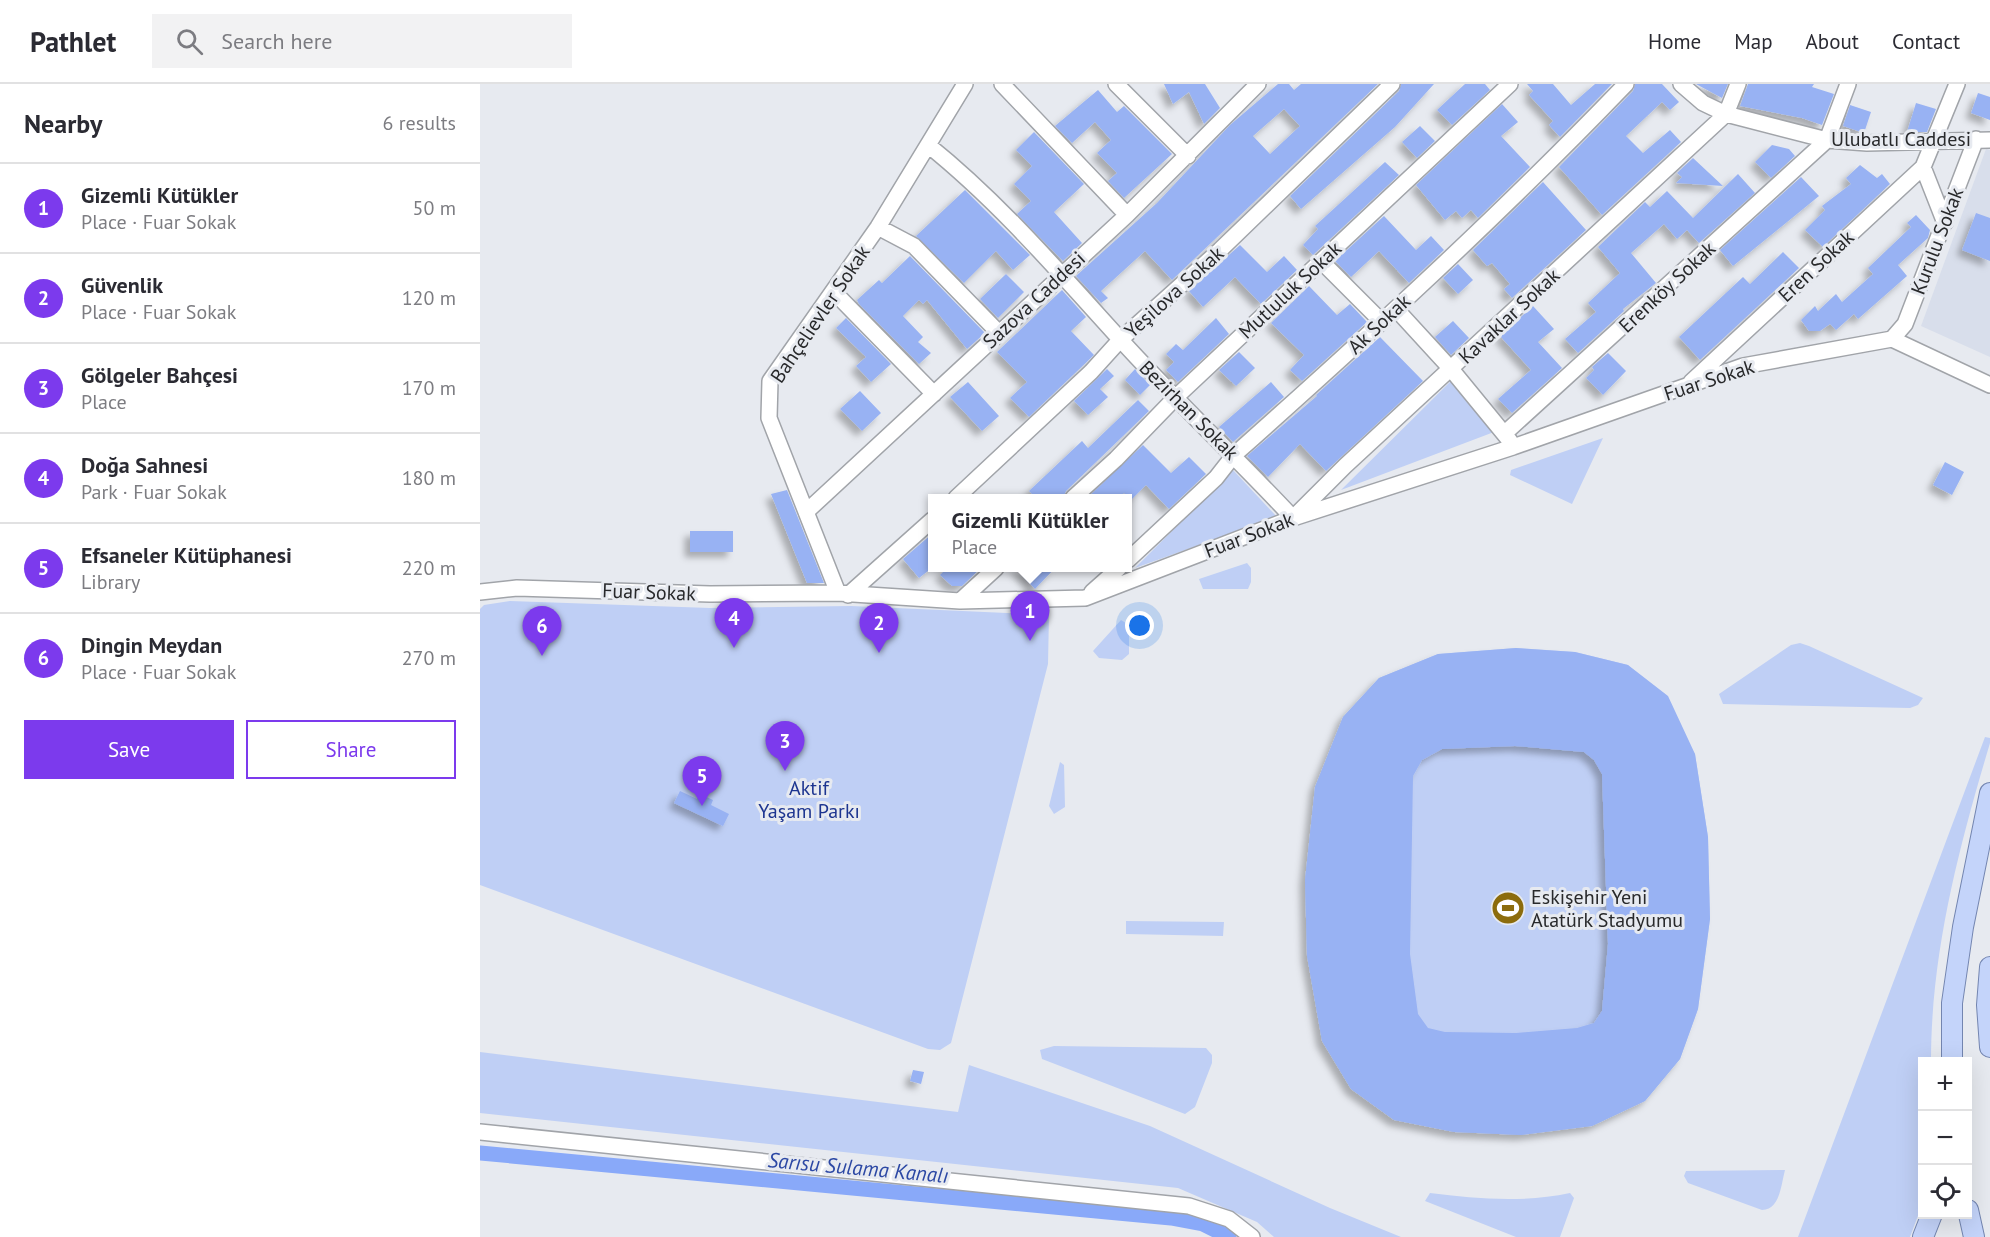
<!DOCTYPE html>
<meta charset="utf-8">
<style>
:root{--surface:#fff;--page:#f2f2f3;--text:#2b2b33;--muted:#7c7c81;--line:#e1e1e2;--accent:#7c3aed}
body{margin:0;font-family:"PT Sans",sans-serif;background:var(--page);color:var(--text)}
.controls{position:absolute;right:18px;bottom:18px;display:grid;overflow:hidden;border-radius:0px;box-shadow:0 6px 24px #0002}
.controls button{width:54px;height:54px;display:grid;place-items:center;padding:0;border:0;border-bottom:2px solid var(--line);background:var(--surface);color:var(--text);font:30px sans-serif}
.you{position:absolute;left:660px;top:542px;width:21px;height:21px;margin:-15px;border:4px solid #fff;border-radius:50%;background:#1a73e8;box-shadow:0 0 0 9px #1a73e833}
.badge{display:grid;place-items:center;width:39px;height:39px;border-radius:50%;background:var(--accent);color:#fff;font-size:20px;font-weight:700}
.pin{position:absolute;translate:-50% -50px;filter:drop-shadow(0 2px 3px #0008)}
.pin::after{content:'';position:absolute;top:32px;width:21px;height:18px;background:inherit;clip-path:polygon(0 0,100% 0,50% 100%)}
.popup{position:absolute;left:448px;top:410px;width:204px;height:78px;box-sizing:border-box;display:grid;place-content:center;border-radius:0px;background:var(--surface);filter:drop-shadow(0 2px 4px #0005);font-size:20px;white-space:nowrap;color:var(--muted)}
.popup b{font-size:22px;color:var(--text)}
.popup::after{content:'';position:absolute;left:50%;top:100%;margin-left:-12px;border:12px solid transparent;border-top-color:var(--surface)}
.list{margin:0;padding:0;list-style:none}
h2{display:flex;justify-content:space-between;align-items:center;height:78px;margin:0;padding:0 24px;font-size:26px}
h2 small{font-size:20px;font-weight:400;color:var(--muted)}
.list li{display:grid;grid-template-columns:39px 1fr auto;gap:18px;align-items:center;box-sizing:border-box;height:90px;padding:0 24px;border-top:2px solid var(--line)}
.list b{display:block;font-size:22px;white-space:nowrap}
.list p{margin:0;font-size:20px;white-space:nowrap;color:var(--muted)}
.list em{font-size:20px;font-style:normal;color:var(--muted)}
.actions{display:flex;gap:12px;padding:18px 24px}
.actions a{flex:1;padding:14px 0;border:2px solid var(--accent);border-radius:0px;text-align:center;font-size:21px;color:var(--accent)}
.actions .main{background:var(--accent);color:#fff}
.icon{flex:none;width:33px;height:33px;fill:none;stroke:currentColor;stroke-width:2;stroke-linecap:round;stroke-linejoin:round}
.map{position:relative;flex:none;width:1510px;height:1153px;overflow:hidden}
header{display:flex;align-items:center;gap:36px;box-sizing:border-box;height:84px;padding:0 30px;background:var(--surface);border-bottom:2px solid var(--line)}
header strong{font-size:28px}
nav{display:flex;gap:33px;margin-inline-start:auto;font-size:21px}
.search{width:420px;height:54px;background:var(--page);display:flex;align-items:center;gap:15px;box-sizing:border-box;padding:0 21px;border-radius:0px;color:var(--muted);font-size:22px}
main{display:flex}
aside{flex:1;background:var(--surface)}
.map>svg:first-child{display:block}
.built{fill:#d8deeb}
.green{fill:#bfcff5}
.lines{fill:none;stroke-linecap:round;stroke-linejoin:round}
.canal{stroke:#89a9f9;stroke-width:15}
.building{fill:#98b2f3;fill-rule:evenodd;filter:url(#shadow)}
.minor-casing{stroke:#a1a4a9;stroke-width:18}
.major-casing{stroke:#7385b0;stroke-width:22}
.minor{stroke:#fff;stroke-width:15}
.major{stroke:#c4d4fa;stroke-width:20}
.labels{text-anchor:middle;stroke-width:6;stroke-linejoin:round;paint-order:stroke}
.street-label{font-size:20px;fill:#28292b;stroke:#e7eaf0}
.park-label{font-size:20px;fill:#1d3590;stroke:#e7eaf0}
.poi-label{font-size:20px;fill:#28292b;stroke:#e7eaf0;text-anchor:start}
.water-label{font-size:21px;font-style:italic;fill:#2c48a4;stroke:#e7eaf0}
</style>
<header>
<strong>Pathlet</strong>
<div class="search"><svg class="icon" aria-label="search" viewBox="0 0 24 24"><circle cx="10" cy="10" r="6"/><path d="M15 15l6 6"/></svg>Search here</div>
<nav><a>Home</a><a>Map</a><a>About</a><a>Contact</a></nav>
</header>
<main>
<aside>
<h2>Nearby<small>6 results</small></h2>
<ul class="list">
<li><span class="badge">1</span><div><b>Gizemli Kütükler</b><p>Place · Fuar Sokak</p></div><em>50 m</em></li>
<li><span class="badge">2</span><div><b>Güvenlik</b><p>Place · Fuar Sokak</p></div><em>120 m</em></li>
<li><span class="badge">3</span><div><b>Gölgeler Bahçesi</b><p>Place</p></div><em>170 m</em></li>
<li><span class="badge">4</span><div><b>Doğa Sahnesi</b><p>Park · Fuar Sokak</p></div><em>180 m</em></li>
<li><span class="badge">5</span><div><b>Efsaneler Kütüphanesi</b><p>Library</p></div><em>220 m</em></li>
<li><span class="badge">6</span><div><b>Dingin Meydan</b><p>Place · Fuar Sokak</p></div><em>270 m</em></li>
</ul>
<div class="actions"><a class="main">Save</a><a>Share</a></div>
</aside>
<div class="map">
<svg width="1510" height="1153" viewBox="0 0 1510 1153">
<defs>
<filter id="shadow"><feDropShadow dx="-5.5" dy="5.5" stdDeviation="3" flood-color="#0004"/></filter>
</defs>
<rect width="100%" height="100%" fill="#e7eaf0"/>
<!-- built -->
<path class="built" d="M1506,65L1510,66V273L1441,242Z"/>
<!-- green -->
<path class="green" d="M972,296L1014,348L861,406Z
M1123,354L1092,420L1030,391L1031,386Z
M753,386L797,433L655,484Z
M767,479L771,484V498L768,505H723L719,495Z
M30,517L230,524L371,522L569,531L568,580L471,959L460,966L448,965L0,801V525L4,521Z
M641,536L649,541V570L642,576L619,574L613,567Z
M1320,559L1329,562L1443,614L1438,621L1430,624L1243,620L1239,610L1311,561Z
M1036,564L1095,568L1148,581L1215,670L1228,753L1230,835L1218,925L1200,975L1165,1017L1112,1042L1041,1051L974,1048L914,1036L871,1005L842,957L827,872L825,796L835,703L863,633L899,594L958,570Z
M1505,653L1510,654V659C1479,763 1451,868 1451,977L1442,978V1121L1430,1153H1318Z
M580,678L584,681L585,723L574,730L569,722Z
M646,837L744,838L743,852L646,850Z
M574,962L726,964L732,971V979L715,1023L705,1030L562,975L560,966Z
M0,968L478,1028L489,981L670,1042L850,1124L921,1153H794L777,1138L698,1104L0,1029Z
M1305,1086C1301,1101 1300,1126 1282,1126L1208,1099L1204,1092L1206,1087Z
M950,1109C996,1115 1044,1119 1090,1109L1094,1114L1080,1153H1036L945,1117Z"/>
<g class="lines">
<!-- canal -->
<path class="canal" d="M0,1069L691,1134L723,1140L749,1153"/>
</g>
<!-- building -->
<path class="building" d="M684,0H725L740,24L724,40L709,8L693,20Z
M798,0H809L814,6L821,0H898L692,196L665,167L621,207L628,214L621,219L596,192L677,119L750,41ZM804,25L820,42L790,70L773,52Z
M921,0H954L915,43L821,125L810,112L919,7Z
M985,0H1005L1010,6L972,41L957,26Z
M1047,0H1073L1091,21L1115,0H1132L1080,53L1069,41L1073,37L1049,11L1053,7Z
M1155,0H1182L1199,18L1190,26L1182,18L1146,52L1163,69L1190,46L1201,58L1122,131L1079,83L1153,7Z
M1216,0H1248L1242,14Z
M1268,0H1334L1332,3L1354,10L1342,41L1322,34L1260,22Z
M618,6L637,28L644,22L692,70L644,114L628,97L637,89L617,69L631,56L615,38L592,59L575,42Z
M1498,9L1510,13V36L1491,29Z
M1436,19L1456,25L1447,48H1427Z
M1022,20L1038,38L1021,52L1050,83L998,134L991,126L982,134L976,127L965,136L936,101Z
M1370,21L1391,28L1384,49L1363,42Z
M940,42L955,57L937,74L922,58Z
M554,48L604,100L574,128L602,159L583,177L537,130L551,117L534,100L552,82L536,66Z
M1292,61L1309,65L1315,72L1291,94L1275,78Z
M1213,74L1243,102L1196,99L1202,93L1197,89Z
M905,78L919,91L833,171L823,161L838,145L835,142Z
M1380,81L1397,94L1402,90L1410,100L1343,163L1325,146L1345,126L1342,122L1371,100L1366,94Z
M1258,90L1275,109L1219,159L1207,146L1197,155L1184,140L1151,169L1176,199L1143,225L1144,227L1098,269L1085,255L1116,228L1108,219L1140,189L1118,163L1165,118L1170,123L1187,107L1213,134Z
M1321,93L1339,112L1253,182L1240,166Z
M1063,98L1106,146L1032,214L1024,205L1030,200L1012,179L1007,182L993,166Z
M485,106L550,171L533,186L516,167L484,199L436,152Z
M1496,129L1510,134V177L1482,166Z
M1436,131L1450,146L1448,154L1418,181L1427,192L1378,235L1374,230L1356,246L1350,240L1340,247H1329L1321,236L1335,222L1338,227L1356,210L1362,218L1393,190L1388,184L1431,143L1427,139Z
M904,132L936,166L951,152L964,166L929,199L899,167L871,193L855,177Z
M760,161L787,188L804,172L817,186L781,220L755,193L723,223L709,207Z
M1303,168L1319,184L1220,276L1199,253L1263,193L1270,200Z
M430,172L505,249L487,265L447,216L443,220L439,216L423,232L443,253L438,258L451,269L439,280L379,220L377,216L399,196L402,199Z
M978,180L993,196L978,210L963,194Z
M526,190L544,208L518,234L500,215Z
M829,202L857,231L870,220L887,238L822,297L810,286L824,271L791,239Z
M582,206L606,233L591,247L614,271L549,333L530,314L547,298L517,268Z
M1053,222L1074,245L1058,258L1082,284L1032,329L1018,315L1051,286L1020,252Z
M366,234L411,280L391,298L376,282L386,273L356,244Z
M736,234L749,250L698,298L686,286L694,278L686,270L696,260L703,266Z
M973,237L989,254L971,271L955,253Z
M900,253L943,297L846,387L820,360L788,393L767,372L837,312L836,311Z
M759,268L775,284L756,302L739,286Z
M1128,269L1146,287L1123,311L1106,294L1114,286L1112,283Z
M627,285L634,292L620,305L628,313L608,331L594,317Z
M655,285L670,301L660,311L645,296Z
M488,298L519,332L502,347L470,313Z
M791,298L804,313L753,358L739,343Z
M380,307L401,329L382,347L360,325Z
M658,316L669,327L586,407L583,414H556L549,407L602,357L608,364Z
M663,361L691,389L709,373L726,390L689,425L666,401L651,416L644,409L639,414H607Z
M1465,378L1484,388L1472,411L1453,401Z
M307,406L344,499H327L291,410Z
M210,447H253V468H210Z
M453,449V483L439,494L423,475Z
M468,483H502L482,502H472L460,491Z
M534,483H576L555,505Z
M1036,564L1095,568L1148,581L1188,612L1215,670L1228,753L1230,835L1218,925L1200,975L1165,1017L1112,1042L1041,1051L974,1048L914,1036L871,1005L842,957L827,872L825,796L835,703L863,633L899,594L958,570ZM1035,662L1104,668L1114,676L1122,690L1128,860L1122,927L1114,939L1097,944L1036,949L965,948L948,944L938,930L930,870L933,692L942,676L962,665Z
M200,707L217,715L220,710L233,716L231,721L249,730L243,742L194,719Z
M433,986L444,988L441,1000L430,997Z"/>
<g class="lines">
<!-- minor casing -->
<g class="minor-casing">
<path id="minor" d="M522,0L647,131
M636,0L708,72
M1201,0L1223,19L1246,30L1347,56L1387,59L1510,56
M448,61C519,118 578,187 639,254C695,316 756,373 813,434L865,382L1246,30L1258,0
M1443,83L1465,139
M398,143L434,162L518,248
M842,178L902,238
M353,207L454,310
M916,225L971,285L1030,357
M1412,255L1425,240L1496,55
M1211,298L1443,83L1477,0
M1025,349L1347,56L1368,0
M476,414L611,288L640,256L740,166L912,0
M593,414L636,375L696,313L1030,0
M326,428L647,131L778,0
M648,476L736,394L754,371C889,251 1021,130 1146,0
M0,508L37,504L230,510L358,509L480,517L605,514L813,434L1033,363L1263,282L1412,255L1510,301
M612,508L639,484
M358,509L289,334L290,297L398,143L485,0
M368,511L452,436
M480,517L516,484
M0,1048L709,1122L749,1135L772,1153"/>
</g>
<!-- major casing -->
<g class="major-casing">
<path id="major" d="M1510,883L1507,921L1510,963
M1472,978V919L1483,843L1510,709
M1488,1126L1494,1153
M1443,1153L1452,1130"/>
</g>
<!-- minor -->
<use href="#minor" class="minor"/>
<!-- major -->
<use href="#major" class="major"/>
</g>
<!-- icons -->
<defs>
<g id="stadium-disc" transform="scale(1.725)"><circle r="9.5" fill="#8c6c0d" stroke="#e7eaf0"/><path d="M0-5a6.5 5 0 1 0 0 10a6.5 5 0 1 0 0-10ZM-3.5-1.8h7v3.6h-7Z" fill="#fff"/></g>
</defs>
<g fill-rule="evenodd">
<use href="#stadium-disc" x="1028" y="824"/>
</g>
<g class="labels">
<!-- street labels -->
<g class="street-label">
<text x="1421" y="62">Ulubatlı Caddesi</text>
<text transform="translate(1457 157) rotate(-69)" y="7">Kurulu Sokak</text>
<text transform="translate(1336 182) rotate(-43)" y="7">Eren Sokak</text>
<text transform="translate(1187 203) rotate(-43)" y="7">Erenköy Sokak</text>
<text transform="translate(810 206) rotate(-43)" y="7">Mutluluk Sokak</text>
<text transform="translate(694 208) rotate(-42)" y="7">Yeşilova Sokak</text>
<text transform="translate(554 216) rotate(-43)" y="7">Sazova Caddesi</text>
<text transform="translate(340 230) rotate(-56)" y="7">Bahçelievler Sokak</text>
<text transform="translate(1029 232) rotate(-43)" y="7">Kavaklar Sokak</text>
<text transform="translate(899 240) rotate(-43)" y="7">Ak Sokak</text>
<text transform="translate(1229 296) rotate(-18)" y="7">Fuar Sokak</text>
<text transform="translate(709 326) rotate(45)" y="7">Bezirhan Sokak</text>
<text transform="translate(769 451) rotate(-21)" y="7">Fuar Sokak</text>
<text transform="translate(169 508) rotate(2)" y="7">Fuar Sokak</text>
</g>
<!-- park labels -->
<g class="park-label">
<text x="329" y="711">Aktif<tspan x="329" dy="23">Yaşam Parkı</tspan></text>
</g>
<!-- poi labels -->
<g class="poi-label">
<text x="1051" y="820">Eskişehir Yeni<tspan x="1051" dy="23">Atatürk Stadyumu</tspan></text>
</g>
<!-- water labels -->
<g class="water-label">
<text transform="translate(378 1084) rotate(5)" y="7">Sarısu Sulama Kanalı</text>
</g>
</g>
</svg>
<div class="controls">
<button>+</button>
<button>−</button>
<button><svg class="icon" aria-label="locate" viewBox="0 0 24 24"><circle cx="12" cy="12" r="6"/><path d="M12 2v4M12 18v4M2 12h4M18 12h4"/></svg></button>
</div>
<div class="you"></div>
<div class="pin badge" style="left:550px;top:557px">1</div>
<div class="popup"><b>Gizemli Kütükler</b>Place</div>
<div class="pin badge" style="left:399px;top:569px">2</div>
<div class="pin badge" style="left:305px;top:687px">3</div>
<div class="pin badge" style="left:254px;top:564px">4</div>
<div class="pin badge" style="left:222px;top:722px">5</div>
<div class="pin badge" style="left:62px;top:572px">6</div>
</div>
</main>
